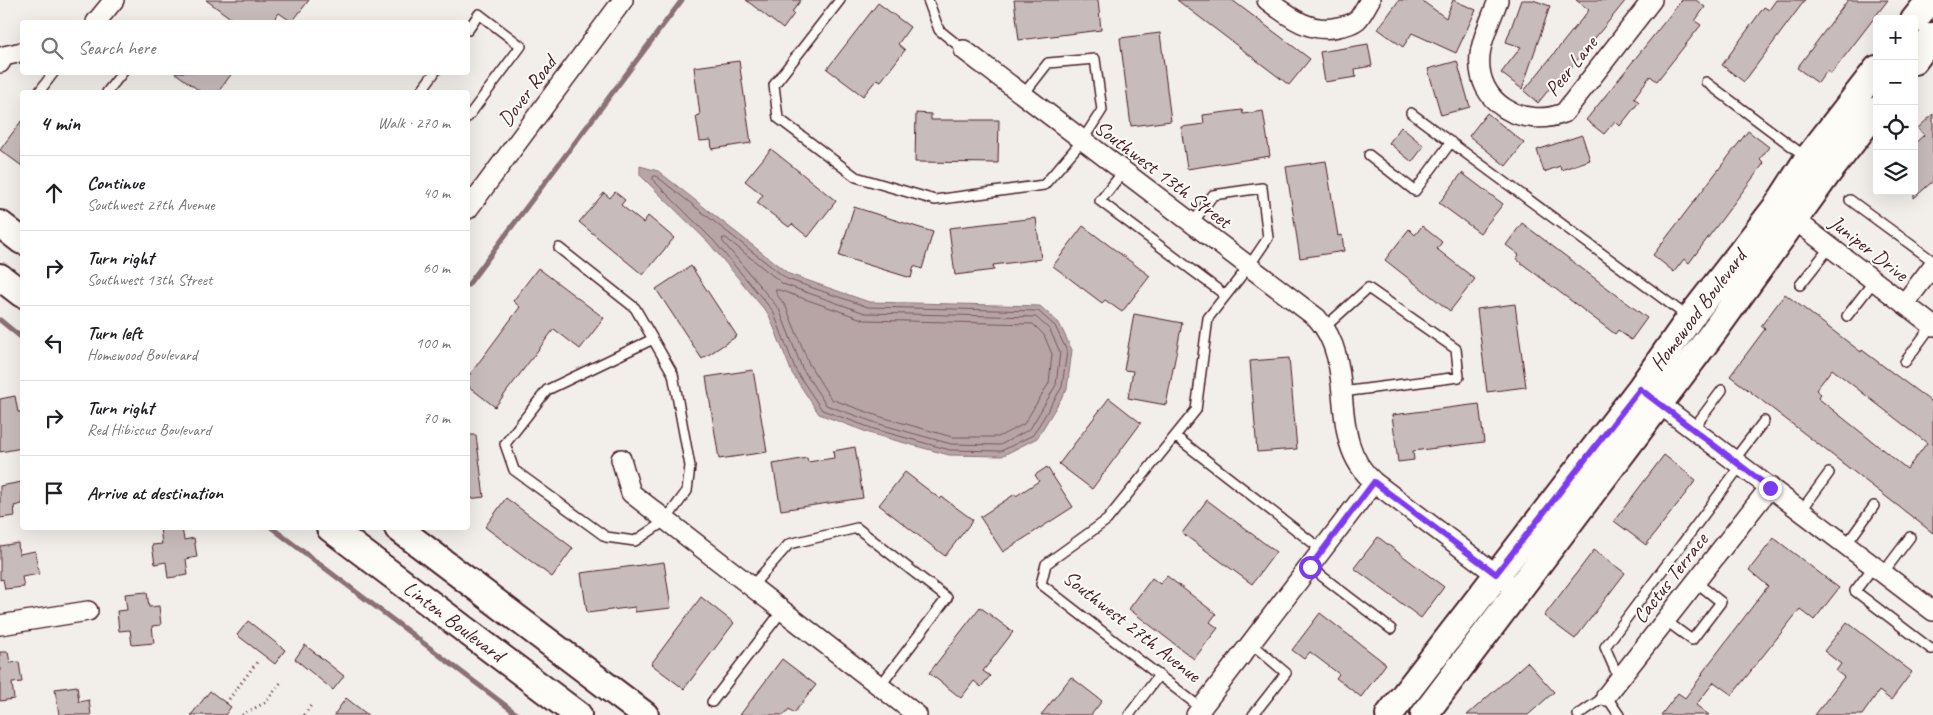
<!DOCTYPE html>
<meta charset="utf-8">
<style>
:root{--surface:#fff;--page:#f6f6f6;--text:#202124;--muted:#757577;--line:#e0e0e0}
body{margin:0;font-family:Caveat,sans-serif;background:var(--page);color:var(--text)}
.controls{position:absolute;right:15px;top:15px;display:grid;overflow:hidden;border-radius:5px;box-shadow:0 5px 20px #0002}
.controls button{width:45px;height:45px;display:grid;place-items:center;padding:0;border:0;border-bottom:1px solid var(--line);background:var(--surface);color:var(--text);font:25px sans-serif}
.stop{position:absolute;width:15px;height:15px;margin:-11px;border:4px solid #7c3aed;border-radius:50%;background:#fff}
.stop.end{background:#7c3aed;border-color:#fff;box-shadow:0 1px 5px #0008}
.list{margin:0;padding:0;list-style:none}
h2{display:flex;justify-content:space-between;align-items:center;height:65px;margin:0;padding:0 20px;font-size:21px}
h2 small{font-size:16px;font-weight:400;color:var(--muted)}
.list li{display:grid;grid-template-columns:32px 1fr auto;gap:15px;align-items:center;box-sizing:border-box;height:75px;padding:0 20px;border-top:1px solid var(--line)}
.list b{display:block;font-size:19px;white-space:nowrap}
.list p{margin:0;font-size:16px;white-space:nowrap;color:var(--muted)}
.list em{font-size:16px;font-style:normal;color:var(--muted)}
.icon{flex:none;width:28px;height:28px;fill:none;stroke:currentColor;stroke-width:2;stroke-linecap:round;stroke-linejoin:round}
.map{position:relative;flex:none;width:1933px;height:715px;overflow:hidden}
.search{position:absolute;background:var(--surface);box-shadow:0 5px 20px #0002;left:20px;top:20px;width:450px;height:55px;display:flex;align-items:center;gap:12px;box-sizing:border-box;padding:0 18px;border-radius:5px;color:var(--muted);font-size:19px}
.panel{position:absolute;background:var(--surface);box-shadow:0 5px 20px #0002;left:20px;top:90px;width:450px;height:440px;border-radius:5px}
.map>svg:first-child{display:block}
.water{fill:#b7a5a6;stroke:#8b6f75}
.lines{fill:none;stroke-linecap:round;stroke-linejoin:round}
.shore{stroke:#76555c;stroke-width:1}
.stream{stroke:#8b6f75;stroke-width:5}
.building{fill:#c8bbbb;stroke:#4a1f2b;fill-rule:evenodd}
.lane-casing{stroke:#4a1f2b;stroke-width:12}
.street-casing{stroke:#4a1f2b;stroke-width:22}
.secondary-casing{stroke:#4a1f2b;stroke-width:30}
.path{stroke:#4a1f2b;stroke-width:3;stroke-dasharray:1 4;stroke-linecap:butt}
.lane{stroke:#fdfcf7;stroke-width:9}
.street{stroke:#fdfcf7;stroke-width:19}
.secondary{stroke:#fdfcf7;stroke-width:26}
.route{stroke:#7c3aed;stroke-width:6}
.labels{text-anchor:middle;stroke-width:4;stroke-linejoin:round;paint-order:stroke}
.street-label{font-size:21px;fill:#4a1f2b;stroke:#fdfcf7}
</style>
<div class="map">
<svg width="1933" height="715" viewBox="0 0 1933 715">
<rect width="100%" height="100%" fill="#f2efeb"/>
<filter id="ink" filterUnits="userSpaceOnUse"><feTurbulence type="fractalNoise" baseFrequency=".02" numOctaves="2"/><feDisplacementMap in="SourceGraphic" scale="10" xChannelSelector="R" yChannelSelector="G"/><feConvolveMatrix kernelMatrix="1 2 1 2 8 2 1 2 1" color-interpolation-filters="sRGB"/></filter>
<g filter="url(#ink)">
<!-- water -->
<path class="water" d="M640,166L658,171L789,274L869,302L1040,306L1059,323L1072,350L1067,389L1037,438L1002,456L949,455L872,434L819,414L792,373L769,315L709,243L640,175Z"/>
<g class="lines">
<!-- shore -->
<path class="shore" d="M656,176L787,279L868,307L1038,311L1055,326L1067,351L1062,387L1033,435L1001,451L950,450L874,429L822,410L796,371L773,311L713,240L653,180V177Z
M723,238H726L783,284L865,313L1036,317L1050,330L1060,352L1056,385L1030,429L1000,445L951,444L876,423L826,405L802,368L779,309L723,242Z
M776,290H779L865,320L1033,324L1044,335L1052,354L1049,383L1024,424L998,437H952L878,416L831,399L809,364L786,307L776,293Z"/>
<!-- stream -->
<path class="stream" d="M468,285L682,0
M0,320L22,338
M272,528L518,715"/>
</g>
<!-- building -->
<path class="building" d="M206,0H309L292,22L279,13L272,22H236Z
M746,0H801L792,12L794,14L783,29Z
M1014,0H1098L1101,30L1019,40Z
M1177,0H1232L1310,59L1289,85Z
M1399,0H1421L1446,18L1453,0L1476,10L1456,53L1412,33L1403,47L1378,29Z
M1521,0H1533L1550,6L1522,89L1501,73L1521,47L1506,42Z
M1576,0H1626L1569,70L1566,68L1538,103L1524,91L1589,10Z
M1682,0H1696L1705,7L1695,21L1701,25L1657,81L1650,76L1634,98L1639,102L1620,126L1615,121L1604,134L1586,120Z
M1776,0H1805L1744,82L1722,65L1764,7L1769,10Z
M1848,0H1888L1831,74L1827,71L1818,83L1797,68Z
M878,3L910,27L898,44L905,50L881,81L877,79L863,96L827,69Z
M1160,33L1171,121L1131,126L1120,38Z
M1368,44L1372,66L1355,69L1356,77L1325,82L1320,52Z
M739,61L751,143L712,149L711,140L700,141L696,116L700,115L694,67Z
M1457,61L1470,107L1441,115L1428,69Z
M174,72H233L218,92H201Z
M1242,110L1243,114L1263,111L1270,156L1187,169L1181,127L1204,124L1203,115Z
M916,113L931,114V120H999L998,163L915,162Z
M1487,113L1524,143L1506,166L1469,136Z
M1933,114V181L1914,198V144L1924,135L1918,128Z
M22,120V166L0,150Z
M1401,127L1424,146L1412,162L1389,143Z
M1748,131L1769,147L1760,159L1764,163L1689,263L1684,259L1674,272L1653,255Z
M1582,135L1590,160L1561,170L1560,166L1544,172L1537,150Z
M771,149L836,201L808,237L792,224L789,227L757,203L763,195L745,181Z
M1326,161L1338,236L1342,235L1344,251L1300,258L1286,167Z
M1462,173L1503,204L1480,233L1439,203Z
M615,192L625,200L621,205L643,223L648,216L674,238L643,275L579,222L604,193L610,198Z
M854,207L933,232L922,269L914,266L911,278L839,256Z
M1036,218L1041,259L993,265L994,270L955,275L949,228Z
M1522,223L1647,318L1631,340L1618,330L1615,334L1516,259L1519,255L1506,245Z
M1083,226L1150,276L1122,312L1105,300L1102,303L1053,266Z
M1422,226L1442,242L1437,249L1475,279L1450,311L1385,260L1409,229L1415,235Z
M691,266L737,336L702,359L656,289Z
M538,268L604,318L580,349L554,329L495,407L468,386V377L520,307L513,301Z
M1785,294L1861,352L1862,350L1933,403V533L1730,376L1765,329L1761,326ZM1832,369L1927,443L1907,469L1818,398L1821,394L1816,390Z
M1515,304L1526,387L1487,392L1477,309Z
M1134,314L1182,323L1166,405L1128,398L1133,371L1124,370Z
M1289,358L1297,449L1257,452L1250,361Z
M753,370L767,452L719,459L706,377Z
M15,396L18,412H22V431L20,432L22,448L0,452V399Z
M1109,398L1141,423L1092,489L1059,464Z
M1479,404L1484,442L1413,451L1414,460L1398,462L1392,415Z
M468,435H476L484,497L468,499Z
M855,447L863,498L781,510L773,464L807,458L808,462L834,458L833,451Z
M1664,455L1696,480L1646,545L1614,521Z
M1047,467L1073,507L1003,552L980,517L1015,494L1016,496L1039,481L1035,475Z
M905,472L940,499L942,497L973,520L945,556L879,505Z
M22,482V504L14,506L15,516L0,518V486Z
M506,498L573,548L552,577L485,527Z
M1207,500L1276,552L1252,584L1182,533Z
M160,528H182L184,540L194,538L197,557L186,559L188,575L168,578L166,562L155,564L152,545L162,544Z
M1378,537L1444,587L1421,618L1354,568Z
M1774,538L1839,588L1814,620L1800,609L1732,695L1714,682L1696,705L1709,715H1661L1678,693L1685,698L1703,674L1702,673L1768,586L1749,570Z
M18,543L19,554L35,551L39,574L22,577L24,587L5,589L3,579L0,580V546Z
M1594,550L1625,573L1575,639L1544,616Z
M664,562L671,608L635,612V607L587,613L581,573Z
M1167,576L1216,614L1210,622L1218,628L1194,659L1129,609L1152,578L1160,584Z
M147,592L149,607L159,606L161,625L152,626L154,643L132,645L130,630L119,631L117,611L127,610L125,594Z
M701,597L734,623L684,689L651,664Z
M980,607L1013,632L983,671L990,676L981,687L974,681L961,698L929,673Z
M1320,613L1386,664L1361,697L1336,678L1339,674L1310,652L1304,659L1292,650Z
M248,621L285,650L275,664L237,635Z
M1847,622L1912,672L1891,700L1879,691L1862,715H1815L1844,677L1836,671L1841,664L1824,651Z
M305,645L344,676L333,690L295,659Z
M0,652H8L10,663L19,662L22,682L12,683L14,699L0,701Z
M782,659L816,685L794,713L789,709L784,715H740Z
M1527,662L1554,692L1528,715H1467Z
M1071,677L1102,701L1091,715H1041Z
M77,686L79,702L89,700L91,715H59L55,689Z
M210,691L231,707L225,715H191Z
M346,698L368,715H334Z"/>
<g class="lines">
<!-- lane casing -->
<g class="lane-casing">
<path id="lane" d="M840,0L774,85L778,118L856,177L935,200L1044,185L1082,141L1102,110L1095,59L1048,63L1023,95
M928,0L939,30L964,50
M468,30L479,14L521,46L468,117
M1706,82L1806,157
M39,92L54,72
M107,92L123,72
M423,92L421,91L435,72
M1411,113L1688,317
M1369,155L1415,191L1451,142
M1123,172L1100,201L1225,295
M1850,200L1933,261
M1192,224L1213,195L1262,188L1268,238L1249,266L1208,318L1196,410L1107,520L1046,564L1041,584L1201,708
M559,248L635,308L673,374L690,466L687,491L665,521L635,541L606,537L514,470L505,444L547,390L653,339
M1800,285L1830,247
M1847,316L1874,281
M1325,327L1368,288L1456,349L1459,377L1342,392
M1905,362L1932,325
M1693,429L1722,390
M1175,436L1322,550
M1734,460L1764,421
M1801,511L1829,473
M1846,545L1874,506
M1874,566L1855,591L1931,649H1933
M1310,567L1391,629
M1883,573L1910,537
M751,587L789,544L857,528L947,598L880,686
M1665,620L1692,640L1721,602L1696,582
M1251,643L1286,673L1253,715
M1619,679L1605,647L1741,465
M712,702L782,611
M1129,715L1159,675
M1578,715L1606,696L1619,715"/>
</g>
<!-- street casing -->
<g class="street-casing">
<path id="street" d="M1267,0C1288,16 1310,34 1338,27C1344,26 1352,24 1357,20C1362,15 1366,6 1370,0
M1498,0C1492,18 1482,36 1480,55C1475,104 1523,129 1564,113L1652,0
M96,22L114,0
M964,50L1317,318C1360,367 1324,439 1374,482L1505,581
M0,63L4,56L22,52
M468,209L623,0
M1786,213L1933,326
M1904,304L1933,266
M1649,396L1933,611
M621,459L631,493L917,715
M0,625L88,611
M1606,696L1770,487
M1196,715L1374,482"/>
</g>
<!-- secondary casing -->
<g class="secondary-casing">
<path id="secondary" d="M1914,20L1930,0
M1914,61L1933,36
M0,224L22,241
M0,277L22,294
M330,528L578,715
M398,528L645,715
M1389,715L1640,389L1690,318L1777,206L1808,158L1877,69
M1424,715L1712,334L1828,173L1877,110"/>
</g>
<!-- path -->
<path class="path" d="M226,703L257,662
M242,715L266,702L282,681
M304,715L312,704"/>
<!-- lane -->
<use href="#lane" class="lane"/>
<!-- street -->
<use href="#street" class="street"/>
<!-- secondary -->
<use href="#secondary" class="secondary"/>
</g>
</g>
<g class="lines" filter="url(#ink)">
<!-- route -->
<path class="route" d="M1310,567L1374,482L1496,574L1640,389L1770,488"/>
</g>
<g class="labels">
<!-- street labels -->
<g class="street-label">
<text transform="translate(1571 66) rotate(-51)" y="7">Peer Lane</text>
<text transform="translate(527 91) rotate(-53)" y="7">Dover Road</text>
<text transform="translate(1163 174) rotate(37)" y="7">Southwest 13th Street</text>
<text transform="translate(1869 248) rotate(38)" y="7">Juniper Drive</text>
<text transform="translate(1698 310) rotate(-53)" y="7">Homewood Boulevard</text>
<text transform="translate(1670 578) rotate(-52)" y="7">Cactus Terrace</text>
<text transform="translate(454 621) rotate(37)" y="7">Linton Boulevard</text>
<text transform="translate(1132 626) rotate(38)" y="7">Southwest 27th Avenue</text>
</g>
</g>
</svg>
<div class="controls">
<button>+</button>
<button>−</button>
<button><svg class="icon" aria-label="locate" viewBox="0 0 24 24"><circle cx="12" cy="12" r="6"/><path d="M12 2v4M12 18v4M2 12h4M18 12h4"/></svg></button>
<button><svg class="icon" aria-label="layers" viewBox="0 0 24 24"><path d="M12 4l9 5-9 5-9-5zM3 14l9 5 9-5"/></svg></button>
</div>
<div class="stop" style="left:1310px;top:567px"></div>
<div class="stop end" style="left:1770px;top:488px"></div>
<div class="search"><svg class="icon" aria-label="search" viewBox="0 0 24 24"><circle cx="10" cy="10" r="6"/><path d="M15 15l6 6"/></svg>Search here</div>
<section class="panel">
<h2>4 min<small>Walk · 270 m</small></h2>
<ul class="list">
<li><svg class="icon" aria-label="ahead" viewBox="0 0 24 24"><path d="M12 20V5M6 11l6-6 6 6"/></svg><div><b>Continue</b><p>Southwest 27th Avenue</p></div><em>40 m</em></li>
<li><svg class="icon" aria-label="right" viewBox="0 0 24 24"><path d="M7 20v-9h11M14 6l5 5-5 5"/></svg><div><b>Turn right</b><p>Southwest 13th Street</p></div><em>60 m</em></li>
<li><svg class="icon" aria-label="left" viewBox="0 0 24 24"><path d="M17 20v-9H6M10 6l-5 5 5 5"/></svg><div><b>Turn left</b><p>Homewood Boulevard</p></div><em>100 m</em></li>
<li><svg class="icon" aria-label="right" viewBox="0 0 24 24"><path d="M7 20v-9h11M14 6l5 5-5 5"/></svg><div><b>Turn right</b><p>Red Hibiscus Boulevard</p></div><em>70 m</em></li>
<li><svg class="icon" aria-label="arrive" viewBox="0 0 24 24"><path d="M6 21V4h12l-3 4 3 4H6"/></svg><div><b>Arrive at destination</b></div></li>
</ul>
</section>
</div>
